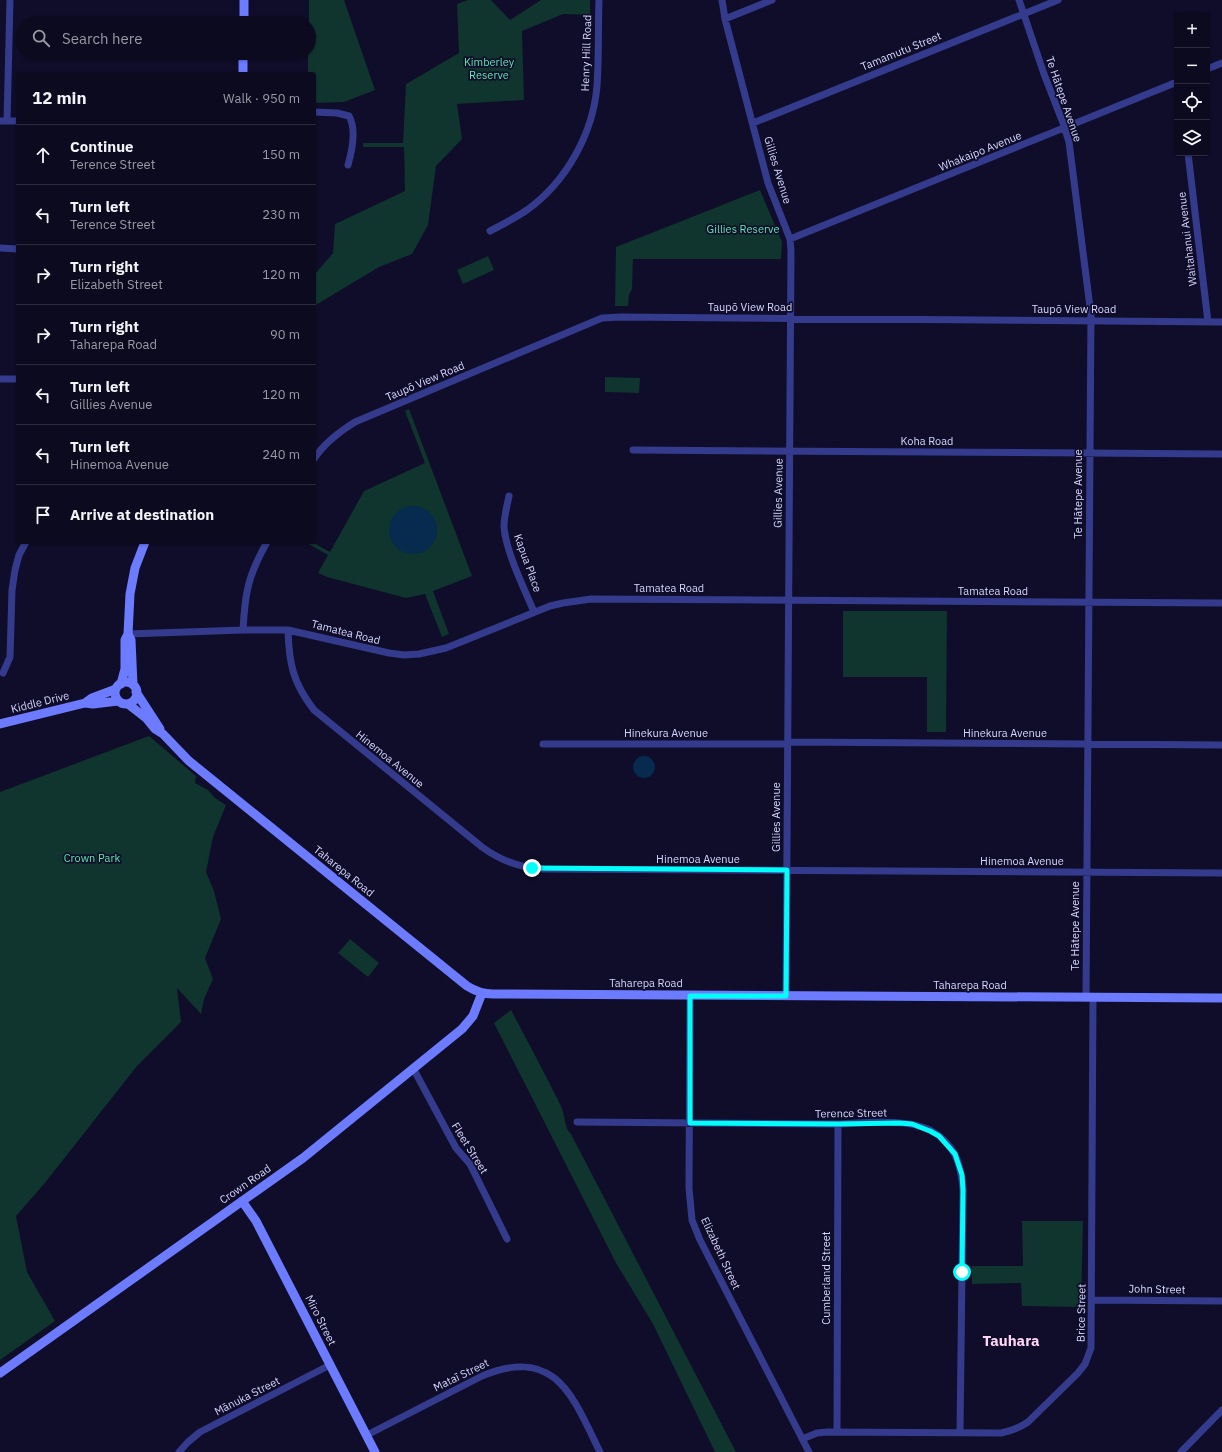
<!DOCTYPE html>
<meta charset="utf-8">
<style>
:root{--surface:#0b0a1f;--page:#19182c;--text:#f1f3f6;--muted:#9a9aa4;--line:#2b2b3d}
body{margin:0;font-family:"IBM Plex Sans",sans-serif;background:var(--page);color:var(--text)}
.controls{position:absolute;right:12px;top:12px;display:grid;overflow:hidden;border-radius:4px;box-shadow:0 1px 3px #0004}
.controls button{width:36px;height:36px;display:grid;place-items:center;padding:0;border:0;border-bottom:1px solid var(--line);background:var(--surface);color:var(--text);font:20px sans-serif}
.stop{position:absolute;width:12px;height:12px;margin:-9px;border:3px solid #01fff9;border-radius:50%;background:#fff}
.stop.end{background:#01fff9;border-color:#fff;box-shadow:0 1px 4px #0008}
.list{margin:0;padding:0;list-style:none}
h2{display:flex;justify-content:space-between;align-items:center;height:52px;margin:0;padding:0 16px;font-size:17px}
h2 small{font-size:13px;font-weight:400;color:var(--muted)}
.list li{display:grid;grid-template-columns:26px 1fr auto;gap:12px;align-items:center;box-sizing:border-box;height:60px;padding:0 16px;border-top:1px solid var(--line)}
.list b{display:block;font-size:15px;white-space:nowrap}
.list p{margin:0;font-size:13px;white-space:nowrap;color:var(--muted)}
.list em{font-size:13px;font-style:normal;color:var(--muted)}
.icon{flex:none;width:22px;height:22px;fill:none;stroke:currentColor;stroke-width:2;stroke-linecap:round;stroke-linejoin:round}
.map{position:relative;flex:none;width:1222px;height:1452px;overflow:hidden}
.search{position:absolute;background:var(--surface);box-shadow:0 1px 3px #0004;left:16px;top:16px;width:300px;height:44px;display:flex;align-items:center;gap:10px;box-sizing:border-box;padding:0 14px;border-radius:22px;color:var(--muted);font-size:15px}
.panel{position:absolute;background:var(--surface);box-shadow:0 1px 3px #0004;left:16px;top:72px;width:300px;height:472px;border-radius:4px}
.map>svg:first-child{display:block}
.green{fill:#10342e}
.water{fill:#072a4f}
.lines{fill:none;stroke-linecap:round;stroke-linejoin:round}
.street{stroke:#343b8d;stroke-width:7}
.secondary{stroke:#6c7bff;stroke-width:9}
.route{stroke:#01fff9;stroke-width:5}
.labels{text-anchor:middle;stroke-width:3.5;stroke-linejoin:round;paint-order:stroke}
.street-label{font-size:11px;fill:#d5d6ff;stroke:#0f0d29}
.park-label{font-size:11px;fill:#55ecb3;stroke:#0f0d29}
.district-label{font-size:15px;font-weight:bold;fill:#ffd7f6;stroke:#0f0d29}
</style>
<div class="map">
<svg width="1222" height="1452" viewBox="0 0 1222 1452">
<rect width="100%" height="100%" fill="#0f0d29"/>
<!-- green -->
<path class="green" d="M309,0H344L375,90L344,102L314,103V74H308V53H309Z
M468,0H491L510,20L541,0H590V15L563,14L522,31L524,100L457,104L462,139L436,166L428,225L412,254L379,267L314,306V275L333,253L335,224L405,191L404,147H363V143H403L406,84L459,53L457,4Z
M760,190L782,242L781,259H633L632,289L629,295L628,306H615L616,247Z
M488,256L494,270L463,284L457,270Z
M605,377L640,378L639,393L605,392Z
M409,409L472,576L433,591L449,634L442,637L425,594L406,598L327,577L318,573L328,555L305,542H312L330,552L364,491L425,463L405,411Z
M843,611H947L946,732H927V677H843Z
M149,736L196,776L195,783L208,790L215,798L226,805L213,837L206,872L214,891L221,919L205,958L213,979L204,999L201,1014L177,988L181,1022L137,1066L44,1184L16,1216L27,1272L55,1321L0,1360V792Z
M350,939L379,963L368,977L338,953Z
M511,1010C528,1042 545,1074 561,1106C565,1114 564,1128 571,1134L736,1452H715L653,1324L616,1263L494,1023Z
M1022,1221H1083L1081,1307L1022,1306L1021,1283L972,1284V1266H1023Z"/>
<!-- water -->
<path class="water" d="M389 530a24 24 0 1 1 48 0a24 24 0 1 1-48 0Z
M633 767a11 11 0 1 1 22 0a11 11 0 1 1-22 0Z"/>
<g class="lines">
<!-- street -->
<path class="street" d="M722,0L725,19L768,183L790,239L791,251L786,996
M1019,0L1044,74L1063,123L1069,142L1091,315L1086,998
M725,19L772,0
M1207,69L1222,63
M314,112L337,113L349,116C357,130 352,151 348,165
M0,121H18
M7,121L10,0
M753,123L1058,0
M1188,153L1208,322
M490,231C502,225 515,218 527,210C566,182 593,134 597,86C599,57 598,28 599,0
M790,239L1177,82
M0,248L18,249
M0,379H18
M633,450L1222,454
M314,459C324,443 339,432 355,422L602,318L621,317L1222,322
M509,496C507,506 504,516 504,527C506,552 524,588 534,612
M243,630C245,592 248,576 267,542
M288,630C289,664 293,683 314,710L482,847C501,861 520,868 543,869L1222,873
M128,634L243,630H288L389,653L404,655L419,654L446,648L550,606L563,603L591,599L1222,603
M3,673L10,657L12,590L15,570L19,555L26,542
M788,742L1222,745
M543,744H788
M690,996L689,1188L692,1220L700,1240L809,1452
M413,1068L456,1148L470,1164L507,1239
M577,1122C660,1123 744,1124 828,1124C858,1124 903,1117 930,1130C955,1143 961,1164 963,1190L960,1432
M1092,1300L1222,1301
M837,1432L838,1124
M367,1435L482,1376C556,1345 573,1397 600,1452
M802,1439L817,1433L827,1432L1001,1433C1012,1431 1019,1428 1028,1422L1078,1373L1085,1364L1091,1348L1093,998
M179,1452L188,1442L200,1432L330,1365
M1181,1452L1222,1410"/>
<!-- secondary -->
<path class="secondary" d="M244,23V0
M243,74V53
M128,634L131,640L133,685
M115 693a11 11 0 1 1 22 0a11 11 0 1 1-22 0Z
M121,684L125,669V640L128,634L130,594L135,568L145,542
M136,692L160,729
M85,703L92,698L116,689
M128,704L146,718L155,729L163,734L189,761L467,986C475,991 483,994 493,994L1222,998
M0,724L85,703L93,704L118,701
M242,1201L256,1221L375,1452
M0,1373L303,1158L462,1029L473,1016L482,993"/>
</g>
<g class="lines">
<!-- route -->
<path class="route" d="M532,868L787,870L786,996H690V1123L838,1124L899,1123L912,1124L930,1131L939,1136L955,1154L962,1175L963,1190L962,1272"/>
</g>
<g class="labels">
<!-- street labels -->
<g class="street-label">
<text transform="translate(901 51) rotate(-22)" y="4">Tamamutu Street</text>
<text transform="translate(586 53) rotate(-88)" y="4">Henry Hill Road</text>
<text transform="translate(1064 99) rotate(71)" y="4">Te Hātepe Avenue</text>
<text transform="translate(980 151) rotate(-22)" y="4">Whakaipo Avenue</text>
<text transform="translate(778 170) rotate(73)" y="4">Gillies Avenue</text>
<text transform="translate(1187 239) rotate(-97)" y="4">Waitahanui Avenue</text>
<text x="750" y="311">Taupō View Road</text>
<text x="1074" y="313">Taupō View Road</text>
<text transform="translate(425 381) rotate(-23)" y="4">Taupō View Road</text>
<text x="927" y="445">Koha Road</text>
<text transform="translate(778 493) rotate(-89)" y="4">Gillies Avenue</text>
<text transform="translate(1078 494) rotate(-90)" y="4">Te Hātepe Avenue</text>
<text transform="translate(528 563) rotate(70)" y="4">Kapua Place</text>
<text x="669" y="592">Tamatea Road</text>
<text x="993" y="595">Tamatea Road</text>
<text transform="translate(346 632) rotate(14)" y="4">Tamatea Road</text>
<text transform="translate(40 702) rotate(-14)" y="4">Kiddle Drive</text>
<text x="666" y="737">Hinekura Avenue</text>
<text x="1005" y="737">Hinekura Avenue</text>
<text transform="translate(390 759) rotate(39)" y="4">Hinemoa Avenue</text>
<text transform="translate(776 817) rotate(-90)" y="4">Gillies Avenue</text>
<text x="698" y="863">Hinemoa Avenue</text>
<text x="1022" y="865">Hinemoa Avenue</text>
<text transform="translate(344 871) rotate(39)" y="4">Taharepa Road</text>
<text transform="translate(1075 926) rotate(-90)" y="4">Te Hātepe Avenue</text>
<text x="646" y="987">Taharepa Road</text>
<text x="970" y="989">Taharepa Road</text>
<text transform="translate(851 1113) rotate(-1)" y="4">Terence Street</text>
<text transform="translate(470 1148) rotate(58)" y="4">Fleet Street</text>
<text transform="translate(245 1184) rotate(-35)" y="4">Crown Road</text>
<text transform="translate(721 1253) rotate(65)" y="4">Elizabeth Street</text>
<text transform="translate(826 1278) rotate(-90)" y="4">Cumberland Street</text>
<text transform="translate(1157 1289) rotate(1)" y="4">John Street</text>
<text transform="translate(1081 1313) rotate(-89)" y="4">Brice Street</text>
<text transform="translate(321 1320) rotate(63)" y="4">Miro Street</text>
<text transform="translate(461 1375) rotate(-26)" y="4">Mataī Street</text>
<text transform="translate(247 1396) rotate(-27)" y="4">Mānuka Street</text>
</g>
<!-- park labels -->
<g class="park-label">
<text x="489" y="66">Kimberley<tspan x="489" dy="13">Reserve</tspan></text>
<text x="743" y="233">Gillies Reserve</text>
<text x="92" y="862">Crown Park</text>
</g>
<!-- district labels -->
<g class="district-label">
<text x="1011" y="1346">Tauhara</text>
</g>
</g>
</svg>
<div class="controls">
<button>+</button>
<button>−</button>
<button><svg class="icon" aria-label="locate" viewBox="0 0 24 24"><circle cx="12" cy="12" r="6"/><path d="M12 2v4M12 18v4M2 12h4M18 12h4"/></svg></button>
<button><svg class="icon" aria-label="layers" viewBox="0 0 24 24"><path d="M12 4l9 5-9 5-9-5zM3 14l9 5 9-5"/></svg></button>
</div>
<div class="stop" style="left:962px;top:1272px"></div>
<div class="stop end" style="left:532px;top:868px"></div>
<div class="search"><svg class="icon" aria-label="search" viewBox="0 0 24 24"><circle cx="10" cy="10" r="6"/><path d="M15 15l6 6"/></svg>Search here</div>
<section class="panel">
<h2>12 min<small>Walk · 950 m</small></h2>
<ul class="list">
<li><svg class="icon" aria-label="ahead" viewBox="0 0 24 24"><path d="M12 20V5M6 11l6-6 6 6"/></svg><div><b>Continue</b><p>Terence Street</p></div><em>150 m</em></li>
<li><svg class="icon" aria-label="left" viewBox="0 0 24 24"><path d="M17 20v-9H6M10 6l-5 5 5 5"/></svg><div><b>Turn left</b><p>Terence Street</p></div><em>230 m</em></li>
<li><svg class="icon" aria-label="right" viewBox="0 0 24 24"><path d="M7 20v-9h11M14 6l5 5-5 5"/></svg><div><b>Turn right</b><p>Elizabeth Street</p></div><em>120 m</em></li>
<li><svg class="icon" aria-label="right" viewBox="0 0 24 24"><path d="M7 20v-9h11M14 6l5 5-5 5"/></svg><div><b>Turn right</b><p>Taharepa Road</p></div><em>90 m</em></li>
<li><svg class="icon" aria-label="left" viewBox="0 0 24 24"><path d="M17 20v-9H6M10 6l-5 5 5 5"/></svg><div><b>Turn left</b><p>Gillies Avenue</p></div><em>120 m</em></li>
<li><svg class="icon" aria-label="left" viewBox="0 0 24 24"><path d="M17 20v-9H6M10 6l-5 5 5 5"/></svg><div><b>Turn left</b><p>Hinemoa Avenue</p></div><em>240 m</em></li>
<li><svg class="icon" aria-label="arrive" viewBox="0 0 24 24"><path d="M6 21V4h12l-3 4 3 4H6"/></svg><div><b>Arrive at destination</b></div></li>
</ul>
</section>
</div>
